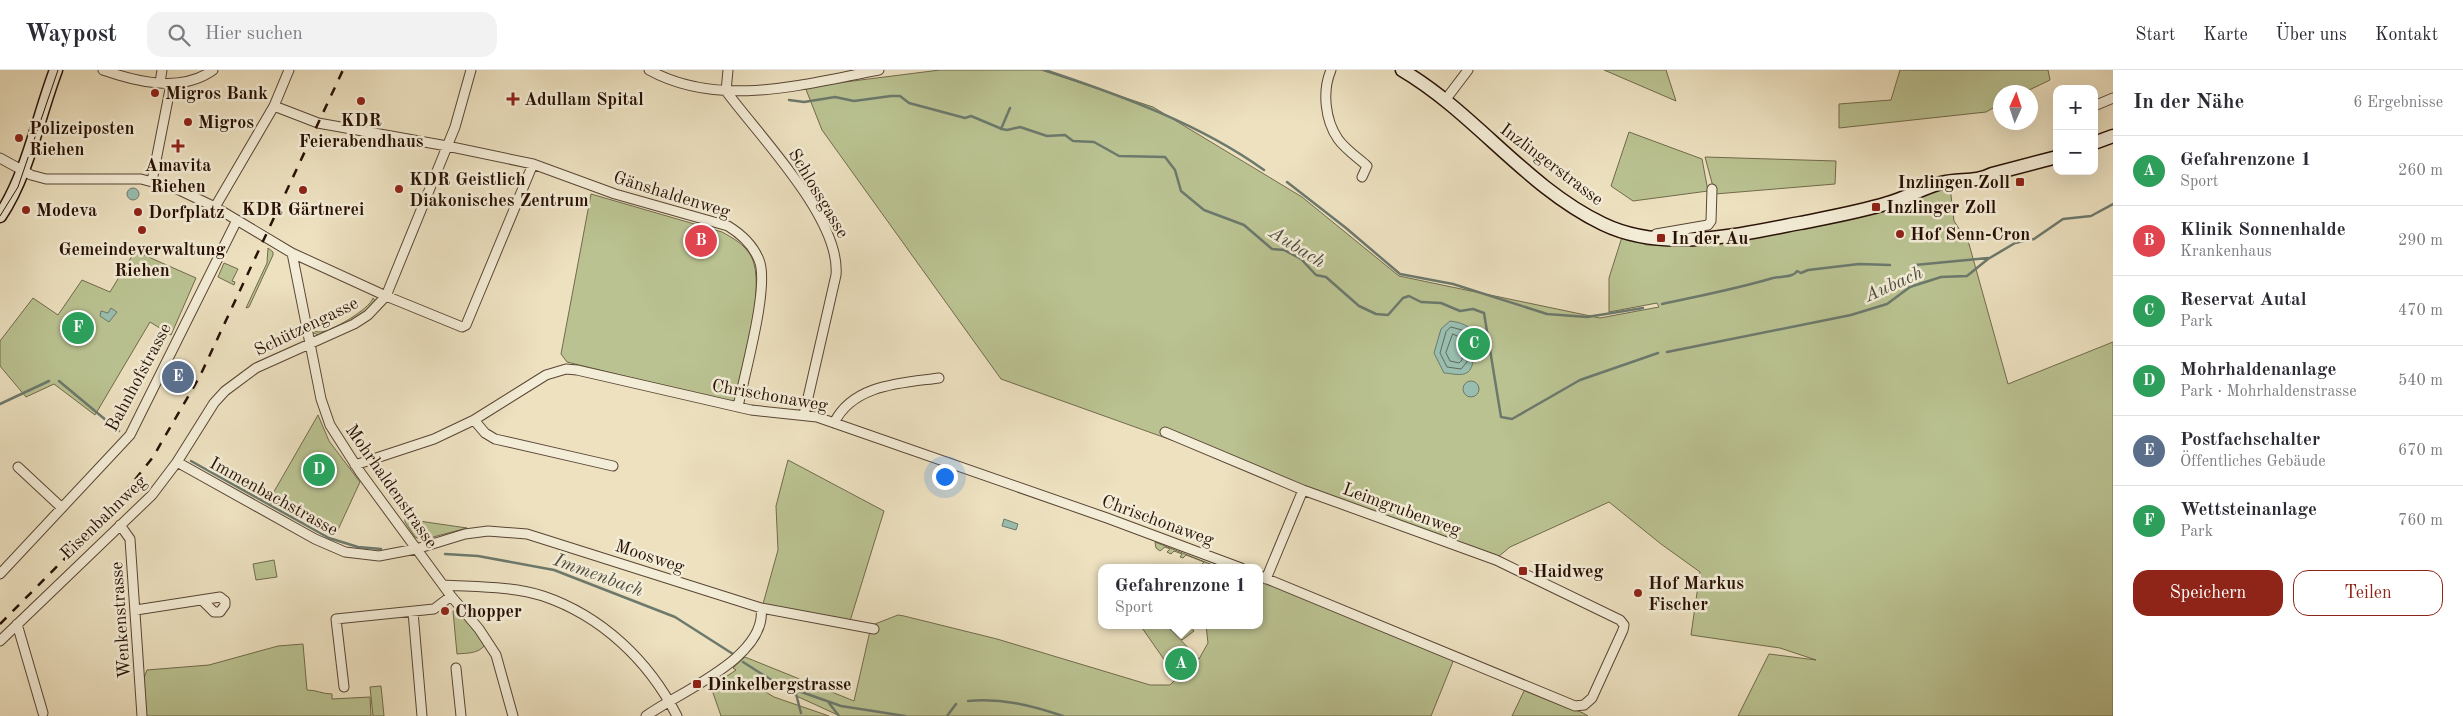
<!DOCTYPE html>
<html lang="de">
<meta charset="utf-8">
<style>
:root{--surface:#fff;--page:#f2f2f3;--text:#2b2b33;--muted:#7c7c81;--line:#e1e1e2;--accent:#8f2418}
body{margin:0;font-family:"Old Standard TT",serif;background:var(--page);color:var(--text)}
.controls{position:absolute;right:15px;top:15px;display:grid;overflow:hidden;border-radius:10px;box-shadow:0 5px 20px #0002}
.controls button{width:45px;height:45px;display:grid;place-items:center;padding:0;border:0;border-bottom:1px solid var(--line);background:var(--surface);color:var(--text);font:25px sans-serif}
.compass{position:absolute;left:1993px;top:15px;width:45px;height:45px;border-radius:50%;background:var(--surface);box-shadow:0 5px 20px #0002;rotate:3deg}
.you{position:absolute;left:944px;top:406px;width:18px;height:18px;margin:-12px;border:4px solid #fff;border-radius:50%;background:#1a73e8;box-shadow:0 0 0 8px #1a73e833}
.badge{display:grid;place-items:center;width:32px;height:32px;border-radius:50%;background:var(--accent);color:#fff;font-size:16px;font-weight:700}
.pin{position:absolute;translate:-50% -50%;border:2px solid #fff;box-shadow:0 1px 5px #0006}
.popup{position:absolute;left:1098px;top:494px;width:165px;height:65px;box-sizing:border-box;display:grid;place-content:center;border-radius:10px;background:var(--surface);filter:drop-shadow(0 1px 4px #0005);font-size:16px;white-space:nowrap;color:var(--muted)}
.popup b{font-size:19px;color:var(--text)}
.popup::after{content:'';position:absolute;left:50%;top:100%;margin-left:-10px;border:10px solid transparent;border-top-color:var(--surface)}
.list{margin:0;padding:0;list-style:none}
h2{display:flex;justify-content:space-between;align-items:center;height:65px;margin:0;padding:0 20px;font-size:21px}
h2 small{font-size:16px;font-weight:400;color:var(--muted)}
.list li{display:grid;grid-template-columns:32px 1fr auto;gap:15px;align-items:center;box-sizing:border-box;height:70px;padding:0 20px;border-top:1px solid var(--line)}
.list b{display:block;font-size:19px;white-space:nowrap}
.list p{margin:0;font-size:16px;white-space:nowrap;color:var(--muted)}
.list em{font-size:16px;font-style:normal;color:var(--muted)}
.actions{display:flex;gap:10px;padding:15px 20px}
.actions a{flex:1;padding:11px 0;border:1px solid var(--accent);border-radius:15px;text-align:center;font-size:18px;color:var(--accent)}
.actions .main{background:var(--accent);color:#fff}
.icon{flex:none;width:28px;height:28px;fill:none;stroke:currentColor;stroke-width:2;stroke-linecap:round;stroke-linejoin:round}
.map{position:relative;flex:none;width:2113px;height:646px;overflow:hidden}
header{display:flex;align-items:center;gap:30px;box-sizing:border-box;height:70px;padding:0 25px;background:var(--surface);border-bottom:1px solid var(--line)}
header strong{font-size:24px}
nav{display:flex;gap:28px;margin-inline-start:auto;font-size:18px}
.search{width:350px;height:45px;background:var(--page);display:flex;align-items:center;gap:12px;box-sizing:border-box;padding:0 18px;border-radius:15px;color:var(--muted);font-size:19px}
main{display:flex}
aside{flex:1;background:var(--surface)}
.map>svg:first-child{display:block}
.green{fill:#bac291;stroke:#716a4b}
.water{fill:#99beb0;stroke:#6c796c}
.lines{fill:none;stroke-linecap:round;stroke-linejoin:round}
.shore{stroke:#60685a;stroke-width:1}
.stream{stroke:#6c796c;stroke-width:2.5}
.secondary-tunnel{stroke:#cfc2a4;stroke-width:12;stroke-dasharray:12 6;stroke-linecap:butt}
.street-casing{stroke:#594534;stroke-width:11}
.secondary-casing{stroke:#281105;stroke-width:15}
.street{stroke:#f3ecd6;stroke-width:9}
.secondary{stroke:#f3ecd6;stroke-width:12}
.tram{stroke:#281105;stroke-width:1}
.rail{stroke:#281105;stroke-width:2.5;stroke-dasharray:9 9;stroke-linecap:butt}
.poi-dot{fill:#8f2418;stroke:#f3ecd6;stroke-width:2}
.labels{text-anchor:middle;stroke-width:5;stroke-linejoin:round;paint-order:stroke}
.poi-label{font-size:18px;font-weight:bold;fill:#281105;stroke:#f3ecd6;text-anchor:start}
.street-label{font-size:18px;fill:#281105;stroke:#f3ecd6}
.water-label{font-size:19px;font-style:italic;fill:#504e41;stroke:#f3ecd6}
</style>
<header>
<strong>Waypost</strong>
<div class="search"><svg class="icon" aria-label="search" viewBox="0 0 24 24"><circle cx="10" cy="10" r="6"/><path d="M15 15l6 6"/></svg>Hier suchen</div>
<nav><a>Start</a><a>Karte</a><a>Über uns</a><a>Kontakt</a></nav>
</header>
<main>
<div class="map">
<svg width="2113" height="646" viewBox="0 0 2113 646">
<rect width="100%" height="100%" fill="#ede1c0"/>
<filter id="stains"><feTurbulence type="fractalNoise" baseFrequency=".004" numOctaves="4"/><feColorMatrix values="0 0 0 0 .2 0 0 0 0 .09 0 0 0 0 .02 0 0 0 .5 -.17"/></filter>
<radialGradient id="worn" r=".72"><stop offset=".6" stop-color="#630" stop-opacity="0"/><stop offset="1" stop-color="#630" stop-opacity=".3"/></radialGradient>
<!-- green -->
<path class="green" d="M940,0H1041L1153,37L1302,127L1399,206L1600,248L1659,237L1657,233L1609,242V208L1622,167L1647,175L1667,176L1753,166L1939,116L1950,117L1954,151L1969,174L2008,314L2113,272V646H1738L1769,584L1816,590L1780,578L1691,565L1700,502L1661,474L1609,432L1510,477L1498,487L1001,309L822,60L805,17Z
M1604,0H1666L1676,31Z
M1900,0H2048L2050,10L2025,22H2000V34L1986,42L1839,58V34L1891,30Z
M1629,62L1702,89L1708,121L1633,131L1611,116Z
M1705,87L1836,91L1835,114L1715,124Z
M591,124L722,162C733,168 744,174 751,186C767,215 742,300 735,333L567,292L561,284Z
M268,178L273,182V185L249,237L246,238L267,193Z
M135,181L196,208L171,265L150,252L95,345L54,314L26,327L0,296V271L33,228L58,245L82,210L110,222Z
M224,193L238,199L232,211L235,212L234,215L218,207Z
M373,228L379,235L324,268L312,262L311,260C314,260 316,262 319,262C329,263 370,239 373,228Z
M318,345L329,371L360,412L336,464L268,432Z
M788,390L884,441L850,551L763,534L778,480L776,436Z
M405,449L467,458L422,470L415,467L405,452Z
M1155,472L1220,498L1209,494L1205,497L1201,495L1204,492L1186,485L1183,488L1180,487L1182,484L1174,481L1171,484L1167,482L1170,479L1165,477L1160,481L1156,478Z
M274,490L277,507L256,510L253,494Z
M1260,506L1454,589L1431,646H840L755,607L764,621L774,627L829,646H721L711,617L736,600L733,598L745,587L854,631L870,561L875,554L898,545L904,546L997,569L1150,615H1170L1177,608L1140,555H1166L1199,589L1208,573L1206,555H1260Z
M453,541H459L465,545L485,575C478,584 467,583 457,584Z
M1168,555H1189L1194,561L1182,570Z
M303,574L307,620C317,620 322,624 332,624V629L370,627L371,646H142L141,616L147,600L209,595L278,576Z
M381,616L384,646H373L370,617Z
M1525,619L1583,643L1588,646H1512Z"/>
<!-- water -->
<path class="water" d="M127 124a6 6 0 1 1 12 0a6 6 0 1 1-12 0Z
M111,238L117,242L109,252L100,246L101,241L108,243Z
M1450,251C1474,254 1478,265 1474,287C1473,292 1472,299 1468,302C1462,307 1450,303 1444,303L1434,283L1441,259Z
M1463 319a8 8 0 1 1 16 0a8 8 0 1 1-16 0Z
M1004,449L1018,454L1016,460L1002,456Z"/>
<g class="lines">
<!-- shore -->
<path class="shore" d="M1451,257L1462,260L1471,269L1467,292L1461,299L1447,297L1440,283L1446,262Z
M1453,264L1465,270L1462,290L1459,293L1450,291L1446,283Z"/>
<!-- stream -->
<path class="stream" d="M1045,0C1120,25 1200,54 1264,100
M789,30L804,32L835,27L854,31L891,26H900L909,33L965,48L971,46L1002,59L1007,60L1020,57L1047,66L1065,65L1073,71L1094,72L1119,86L1165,87L1175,100L1181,121L1204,140L1244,155L1272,179L1284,180L1301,189L1316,205L1326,207L1359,236L1376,244L1388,245L1403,228L1409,226L1421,232L1441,233L1460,241L1473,239L1484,243L1501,347L1512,349L1580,310L1658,283
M1001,59L1010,38
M1287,112L1346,158L1400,204L1453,214L1547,244L1587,247L1643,238
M1915,195L1988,188
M1662,234C1699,226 1736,219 1773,208C1781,206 1793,208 1797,201L1801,203L1808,200L1859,194L1890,195
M1667,282L1851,245L1887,234L1910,217L1941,207L1967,206L1988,189L2015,173L2034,169L2063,149L2091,146L2113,134
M59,311L119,361
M0,334L49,311
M191,391L329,468L358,477L381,479
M445,484L478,486L554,500L675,547L733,584
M743,592L776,613L841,636L905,646
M795,620L801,643
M968,631C1002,628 1030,635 1063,646
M829,633L839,646
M947,646L956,634"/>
<!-- secondary-tunnel -->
<path class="secondary-tunnel" d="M1925,112L1940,106"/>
<!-- street casing -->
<g class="street-casing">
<path id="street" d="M103,0C137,12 181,23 213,0
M649,0C720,39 804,14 879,0
M1331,0C1322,21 1325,50 1338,69C1345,79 1358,88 1367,96L1362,107
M160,13L162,0
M726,21C759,66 841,149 836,205L804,345
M726,21L728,0
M1446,29L1468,0
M274,36L318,53L447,76L533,94L615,124L728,156C741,164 753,175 759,190C770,216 744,305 738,337
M2094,36L2113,28
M0,88L31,105L46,109H141L175,118L215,137L292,183L386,226L462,257L466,255L533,94
M152,111L171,14
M215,137L274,36L289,0
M1656,164L1708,155L1711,151L1712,119
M292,183L321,329L330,355L360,402L451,526L479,559L496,585L513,646
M474,350L485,363L495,369L613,396
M834,353C853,314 902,313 939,308
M1165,362L1303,420L1496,490L1620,550L1624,555L1623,560L1592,628L1584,635L1575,636L1260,506
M177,392L315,469L345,482L379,486L416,479L465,464L488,461L527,464L761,538L874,559
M355,395L434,369L474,350L546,305L566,299L577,300L751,340L817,347L1107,448L1241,498
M18,397L62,438
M120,455L130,469L142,646
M0,504L130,365L237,150
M1266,509L1303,420
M443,515C476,517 511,516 543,526C602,546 649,591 677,646
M136,540L220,527L225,531V535L220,542H214L202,530
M413,542L422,646
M17,554L43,643
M0,571L152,425L177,392L214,333L225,321L256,298L354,254L368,245L386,226L455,57L471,0
M456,598L461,646
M344,617L336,549L434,539L451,526
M646,646C679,622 768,587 761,538"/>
</g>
<!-- secondary casing -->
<g class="secondary-casing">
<path id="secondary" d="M1402,0C1475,43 1526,117 1603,154C1663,183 1738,165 1800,153C1830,147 1859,142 1888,133C1906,128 1923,118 1941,113C1959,108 1975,113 1992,104L2057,87
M2094,73L2113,66
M0,146C28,104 38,47 56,0"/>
</g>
<!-- street -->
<use href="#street" class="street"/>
<!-- secondary -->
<use href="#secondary" class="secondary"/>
<!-- tram -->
<path class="tram" d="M0,146L18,117L58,0"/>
<!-- rail -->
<path class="rail" d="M0,554L103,450L153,387L200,306L343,0"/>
</g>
<!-- markers -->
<g class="poi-dot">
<circle cx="155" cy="23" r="5"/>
<path d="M510.5 21.5h5v5h5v5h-5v5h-5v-5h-5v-5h5z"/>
<circle cx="361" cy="31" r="5"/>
<circle cx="188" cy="52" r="5"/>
<circle cx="19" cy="68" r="5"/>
<path d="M175.5 68.5h5v5h5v5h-5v5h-5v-5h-5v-5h5z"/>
<rect x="2015" y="107" width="10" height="10" rx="2.5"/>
<circle cx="399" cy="119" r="5"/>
<circle cx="303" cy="120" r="5"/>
<rect x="1871" y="132" width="10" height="10" rx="2.5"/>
<circle cx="26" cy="140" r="5"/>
<circle cx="138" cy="142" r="5"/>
<circle cx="142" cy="160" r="5"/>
<circle cx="1900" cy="164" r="5"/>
<rect x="1656" y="163" width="10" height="10" rx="2.5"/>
<rect x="1518" y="496" width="10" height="10" rx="2.5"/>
<circle cx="1638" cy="523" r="5"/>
<circle cx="445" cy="541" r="5"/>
<rect x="692" y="609" width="10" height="10" rx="2.5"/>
</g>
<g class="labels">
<!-- poi labels -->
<g class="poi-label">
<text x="165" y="29">Migros Bank</text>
<text x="524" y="35">Adullam Spital</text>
<text x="361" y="56" text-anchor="middle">KDR<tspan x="361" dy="21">Feierabendhaus</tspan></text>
<text x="198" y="58">Migros</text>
<text x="29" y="64">Polizeiposten<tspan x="29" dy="21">Riehen</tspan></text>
<text x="178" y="101" text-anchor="middle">Amavita<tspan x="178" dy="21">Riehen</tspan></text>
<text x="409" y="115">KDR Geistlich<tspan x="409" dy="21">Diakonisches Zentrum</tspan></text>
<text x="2010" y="118" text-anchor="end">Inzlingen Zoll</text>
<text x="1886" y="143">Inzlinger Zoll</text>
<text x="303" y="145" text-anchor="middle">KDR Gärtnerei</text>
<text x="36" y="146">Modeva</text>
<text x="148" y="148">Dorfplatz</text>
<text x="1910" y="170">Hof Senn-Cron</text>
<text x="1671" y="174">In der Au</text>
<text x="142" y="185" text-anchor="middle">Gemeindeverwaltung<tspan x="142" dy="21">Riehen</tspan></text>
<text x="1533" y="507">Haidweg</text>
<text x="1648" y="519">Hof Markus<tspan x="1648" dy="21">Fischer</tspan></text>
<text x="455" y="547">Chopper</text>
<text x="707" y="620">Dinkelbergstrasse</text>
</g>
<!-- street labels -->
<g class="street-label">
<text transform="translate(1552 94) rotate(37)" y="6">Inzlingerstrasse</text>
<text transform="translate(819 123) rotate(59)" y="6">Schlossgasse</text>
<text transform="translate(672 124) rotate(17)" y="6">Gänshaldenweg</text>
<text transform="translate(306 256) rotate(-26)" y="6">Schützengasse</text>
<text transform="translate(138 307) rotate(-62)" y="6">Bahnhofstrasse</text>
<text transform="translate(770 325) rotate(10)" y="6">Chrischonaweg</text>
<text transform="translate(392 416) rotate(55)" y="6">Mohrhaldenstrasse</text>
<text transform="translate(274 426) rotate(29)" y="6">Immenbachstrasse</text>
<text transform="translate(1402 439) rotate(20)" y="6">Leimgrubenweg</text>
<text transform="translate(103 447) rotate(-44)" y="6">Eisenbahnweg</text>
<text transform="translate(1158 450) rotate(20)" y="6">Chrischonaweg</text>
<text transform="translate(650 486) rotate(18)" y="6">Moosweg</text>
<text transform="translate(120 550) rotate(-94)" y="6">Wenkenstrasse</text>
</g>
<!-- water labels -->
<g class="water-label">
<text transform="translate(1298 176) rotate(32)" y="7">Aubach</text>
<text transform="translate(1893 213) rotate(-24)" y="7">Aubach</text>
<text transform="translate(599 504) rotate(20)" y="7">Immenbach</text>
</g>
</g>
<rect width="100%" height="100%" filter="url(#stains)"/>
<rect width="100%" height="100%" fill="url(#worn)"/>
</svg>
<div class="controls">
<button>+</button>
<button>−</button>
</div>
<svg class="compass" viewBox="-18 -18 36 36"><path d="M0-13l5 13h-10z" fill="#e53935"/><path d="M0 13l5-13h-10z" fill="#7c7c81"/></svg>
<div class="you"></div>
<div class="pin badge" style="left:1181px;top:594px;background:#2e9e5b">A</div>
<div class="popup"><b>Gefahrenzone 1</b>Sport</div>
<div class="pin badge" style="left:701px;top:171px;background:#e0444e">B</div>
<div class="pin badge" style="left:1474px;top:274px;background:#2e9e5b">C</div>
<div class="pin badge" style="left:319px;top:400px;background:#2e9e5b">D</div>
<div class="pin badge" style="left:178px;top:307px;background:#5c6f8a">E</div>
<div class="pin badge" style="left:78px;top:258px;background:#2e9e5b">F</div>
</div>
<aside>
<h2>In der Nähe<small>6 Ergebnisse</small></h2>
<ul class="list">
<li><span class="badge" style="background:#2e9e5b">A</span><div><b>Gefahrenzone 1</b><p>Sport</p></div><em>260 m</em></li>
<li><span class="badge" style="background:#e0444e">B</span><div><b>Klinik Sonnenhalde</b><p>Krankenhaus</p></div><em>290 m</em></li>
<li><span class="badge" style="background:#2e9e5b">C</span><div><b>Reservat Autal</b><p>Park</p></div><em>470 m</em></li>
<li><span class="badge" style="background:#2e9e5b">D</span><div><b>Mohrhaldenanlage</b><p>Park · Mohrhaldenstrasse</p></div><em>540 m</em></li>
<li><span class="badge" style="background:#5c6f8a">E</span><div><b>Postfachschalter</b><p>Öffentliches Gebäude</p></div><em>670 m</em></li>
<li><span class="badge" style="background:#2e9e5b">F</span><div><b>Wettsteinanlage</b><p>Park</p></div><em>760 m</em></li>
</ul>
<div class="actions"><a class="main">Speichern</a><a>Teilen</a></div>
</aside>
</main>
